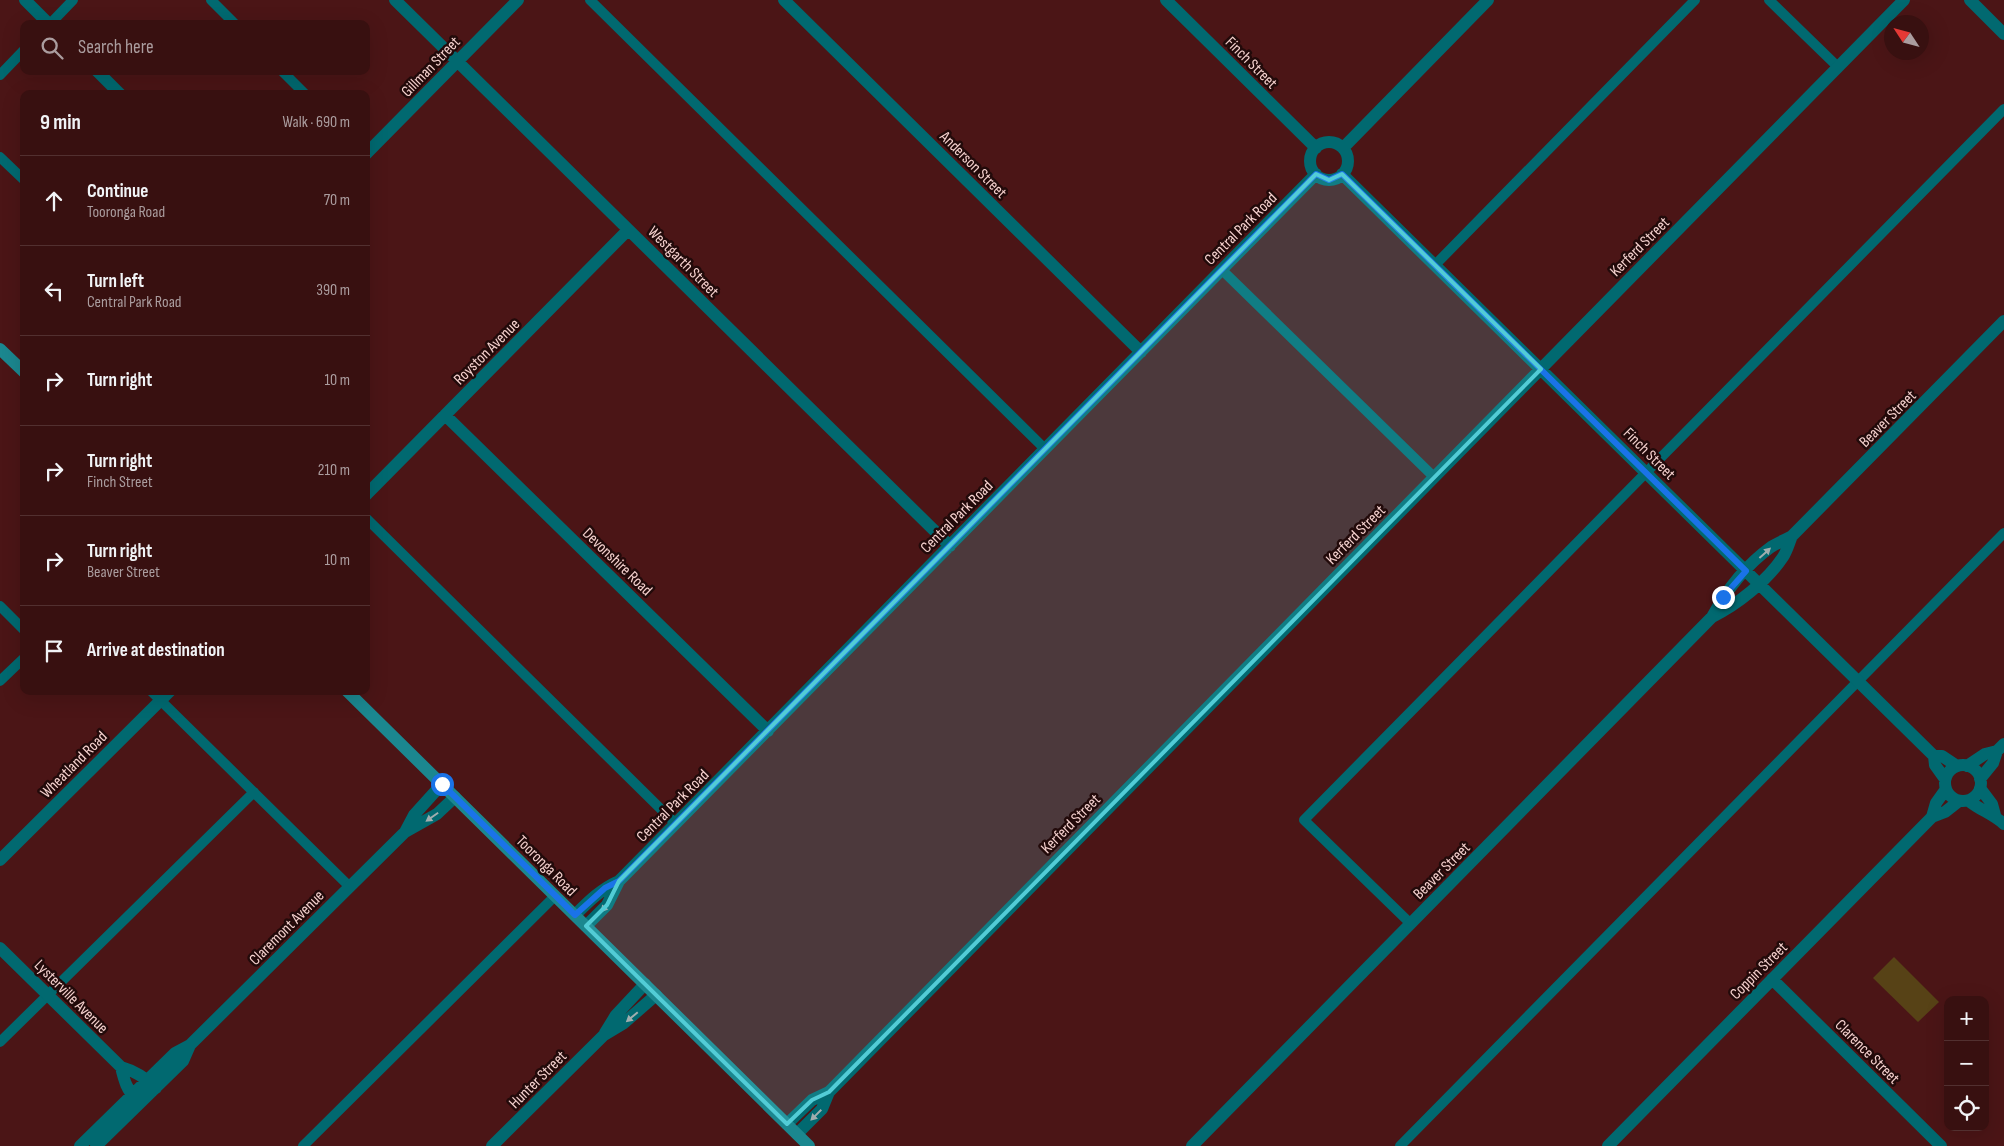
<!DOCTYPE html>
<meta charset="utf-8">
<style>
:root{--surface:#381010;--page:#3f1919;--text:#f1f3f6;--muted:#ab9d9f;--line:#523030}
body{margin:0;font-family:"Sofia Sans Condensed",sans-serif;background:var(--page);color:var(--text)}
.controls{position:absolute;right:15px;bottom:15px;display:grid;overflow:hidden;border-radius:10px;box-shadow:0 5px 20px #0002}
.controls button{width:45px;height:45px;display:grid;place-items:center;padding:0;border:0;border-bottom:1px solid var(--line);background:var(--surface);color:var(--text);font:25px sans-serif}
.compass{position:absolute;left:1884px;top:15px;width:45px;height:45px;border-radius:50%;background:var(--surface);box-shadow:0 5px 20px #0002;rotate:306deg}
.stop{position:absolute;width:15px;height:15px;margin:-11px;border:4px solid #1a73e8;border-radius:50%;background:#fff}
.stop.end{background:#1a73e8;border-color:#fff;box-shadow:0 1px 5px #0008}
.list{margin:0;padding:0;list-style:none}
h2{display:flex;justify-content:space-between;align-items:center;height:65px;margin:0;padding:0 20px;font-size:21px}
h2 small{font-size:16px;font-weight:400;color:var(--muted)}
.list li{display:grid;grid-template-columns:32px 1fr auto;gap:15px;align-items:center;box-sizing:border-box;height:90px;padding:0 20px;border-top:1px solid var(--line)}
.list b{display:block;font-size:19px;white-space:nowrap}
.list p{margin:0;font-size:16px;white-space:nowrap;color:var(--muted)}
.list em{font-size:16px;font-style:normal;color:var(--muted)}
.icon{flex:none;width:28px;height:28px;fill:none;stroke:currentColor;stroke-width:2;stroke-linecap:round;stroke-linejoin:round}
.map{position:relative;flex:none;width:2004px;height:1146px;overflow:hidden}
.search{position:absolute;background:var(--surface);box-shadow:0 5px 20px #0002;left:20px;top:20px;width:350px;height:55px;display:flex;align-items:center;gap:12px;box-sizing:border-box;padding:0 18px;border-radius:10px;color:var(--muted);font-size:19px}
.panel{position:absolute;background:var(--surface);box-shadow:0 5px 20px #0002;left:20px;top:90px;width:350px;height:605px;border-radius:10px}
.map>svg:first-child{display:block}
.garden{fill:#574216}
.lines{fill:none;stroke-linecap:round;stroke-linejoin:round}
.lane{stroke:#016970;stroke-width:10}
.street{stroke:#016970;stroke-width:12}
.secondary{stroke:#1b878f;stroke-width:12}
.oneway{fill:#a0adae}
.route{stroke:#1a73e8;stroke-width:6}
.marked{fill:#52ccd6;fill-opacity:0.2;stroke:#52ccd6;stroke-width:4;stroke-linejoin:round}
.labels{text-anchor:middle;stroke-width:5;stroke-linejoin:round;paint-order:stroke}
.street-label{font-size:16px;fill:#f6d2cf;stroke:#220a0a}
</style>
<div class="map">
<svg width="2004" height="1146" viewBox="0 0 2004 1146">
<rect width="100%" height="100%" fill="#4b1516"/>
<!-- garden -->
<path class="garden" d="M1894,957L1939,1002L1918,1022L1873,978Z"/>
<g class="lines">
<!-- lane -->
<path class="lane" d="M211,0L235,24
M590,0L1045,449
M1769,0L1838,67
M50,24L73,0
M282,71L305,94
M0,75L24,50
M0,157L24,180
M1435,265L1695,0
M1222,270L1434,477
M366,518L676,824
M0,606L24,630
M0,681L24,658
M151,691L350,887
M1411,924L1304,820L2004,109
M0,1042L254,792
M303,1146L555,896
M1400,1146L2004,533"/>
<!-- street -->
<path class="street" d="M25,0L49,24
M395,0L950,546
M784,0L1141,352
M1166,0L1316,148
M1970,0L2004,34
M97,71L120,94
M1310 161a19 19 0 1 1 38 0a19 19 0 1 1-38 0Z
M1343,148L1488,0
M366,154L518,0
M1342,174L1934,756H1942L1957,766
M445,415L768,731
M366,495L628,230
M1712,617C1737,605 1767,581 1783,557C1787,551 1789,543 1792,536
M1934,756L1935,765L1945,779
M1945 783a18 18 0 1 1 36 0a18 18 0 1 1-36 0Z
M1967,766L1985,754L1997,751
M1980,779L1993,763L1997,751L2004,744
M1980,788L1992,804L1995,815
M1969,801C1980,810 1993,814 2004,824
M1932,817L1936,803L1946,789
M405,832L414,815L442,784
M0,860L170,691
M575,915C589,901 601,889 619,881L1316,174
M586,926L607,905L619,881
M0,948L121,1067C135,1071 145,1077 156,1088
M1772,979L1941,1146
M605,1033L616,1015L645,984
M121,1067C124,1080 127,1091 137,1100
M787,1124L812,1100L829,1092L1904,0
M797,1134L822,1109L829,1092
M80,1146L175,1053L190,1045L405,832L437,814L455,797
M96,1146L183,1061L190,1045
M492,1146L604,1035L624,1023L656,995
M1192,1146L1712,617C1726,591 1746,565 1771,547C1777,543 1785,540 1792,536L2004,321
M1608,1146L1932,817L1945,812L1959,801"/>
<!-- secondary -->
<path class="secondary" d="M0,349L24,372
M347,691L809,1146"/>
</g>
<!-- one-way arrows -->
<defs><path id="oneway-solid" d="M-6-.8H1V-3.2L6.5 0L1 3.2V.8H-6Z" transform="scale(1.25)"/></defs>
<g class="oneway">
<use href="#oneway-solid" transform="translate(1765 553) rotate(-42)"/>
<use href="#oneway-solid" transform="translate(432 817) rotate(145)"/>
<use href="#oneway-solid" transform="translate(606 906) rotate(129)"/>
<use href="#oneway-solid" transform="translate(632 1017) rotate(140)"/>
<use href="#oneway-solid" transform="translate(816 1115) rotate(135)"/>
</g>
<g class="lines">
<!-- route -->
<path class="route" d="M442,784L575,915L605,888L619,881L1316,174L1329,180L1342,174L1746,571L1723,597"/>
</g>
<!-- marked area -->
<path class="marked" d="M1316,174L1329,180L1342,174L1541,369L829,1092L812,1100L787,1124L586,926L607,905L619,881Z"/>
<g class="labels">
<!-- street labels -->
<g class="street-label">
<text transform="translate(1252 62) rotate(45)" y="6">Finch Street</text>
<text transform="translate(430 66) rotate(-46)" y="6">Gillman Street</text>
<text transform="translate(974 164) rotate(45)" y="6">Anderson Street</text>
<text transform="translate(1240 228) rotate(-45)" y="6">Central Park Road</text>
<text transform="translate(1639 246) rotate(-45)" y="6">Kerferd Street</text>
<text transform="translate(684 261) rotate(45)" y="6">Westgarth Street</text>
<text transform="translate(486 351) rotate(-45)" y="6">Royston Avenue</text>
<text transform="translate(1887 418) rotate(-45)" y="6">Beaver Street</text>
<text transform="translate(1650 453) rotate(45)" y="6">Finch Street</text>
<text transform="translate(956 516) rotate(-45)" y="6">Central Park Road</text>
<text transform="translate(1355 534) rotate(-45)" y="6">Kerferd Street</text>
<text transform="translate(618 561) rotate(44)" y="6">Devonshire Road</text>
<text transform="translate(73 764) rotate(-45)" y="6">Wheatland Road</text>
<text transform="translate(672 805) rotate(-45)" y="6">Central Park Road</text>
<text transform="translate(1070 823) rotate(-45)" y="6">Kerferd Street</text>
<text transform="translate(547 865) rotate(45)" y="6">Tooronga Road</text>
<text transform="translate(1441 870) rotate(-45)" y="6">Beaver Street</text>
<text transform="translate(286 927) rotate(-45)" y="6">Claremont Avenue</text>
<text transform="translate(1758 970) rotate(-45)" y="6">Coppin Street</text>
<text transform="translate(72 996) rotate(45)" y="6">Lysterville Avenue</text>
<text transform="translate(1868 1051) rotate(45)" y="6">Clarence Street</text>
<text transform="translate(537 1079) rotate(-45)" y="6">Hunter Street</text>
</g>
</g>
</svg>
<div class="controls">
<button>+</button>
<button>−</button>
<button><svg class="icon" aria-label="locate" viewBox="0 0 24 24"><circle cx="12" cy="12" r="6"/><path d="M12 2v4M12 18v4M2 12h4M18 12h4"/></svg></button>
</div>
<svg class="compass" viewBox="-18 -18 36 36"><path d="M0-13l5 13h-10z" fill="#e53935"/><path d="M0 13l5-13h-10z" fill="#ab9d9f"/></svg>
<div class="stop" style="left:442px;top:784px"></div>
<div class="stop end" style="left:1723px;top:597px"></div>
<div class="search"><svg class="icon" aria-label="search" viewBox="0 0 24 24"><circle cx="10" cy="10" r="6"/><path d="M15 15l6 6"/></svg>Search here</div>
<section class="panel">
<h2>9 min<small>Walk · 690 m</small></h2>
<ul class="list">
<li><svg class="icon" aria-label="ahead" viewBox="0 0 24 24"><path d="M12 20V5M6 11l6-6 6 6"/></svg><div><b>Continue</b><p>Tooronga Road</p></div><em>70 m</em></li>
<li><svg class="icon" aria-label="left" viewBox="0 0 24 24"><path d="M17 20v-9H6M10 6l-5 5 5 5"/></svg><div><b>Turn left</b><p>Central Park Road</p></div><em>390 m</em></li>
<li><svg class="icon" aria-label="right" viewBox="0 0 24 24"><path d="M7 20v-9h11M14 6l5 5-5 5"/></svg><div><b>Turn right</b></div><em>10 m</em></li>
<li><svg class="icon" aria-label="right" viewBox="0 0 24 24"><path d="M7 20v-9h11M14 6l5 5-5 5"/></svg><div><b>Turn right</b><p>Finch Street</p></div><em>210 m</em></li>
<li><svg class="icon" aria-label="right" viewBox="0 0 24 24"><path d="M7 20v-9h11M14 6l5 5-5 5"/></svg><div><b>Turn right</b><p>Beaver Street</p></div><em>10 m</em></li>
<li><svg class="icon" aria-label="arrive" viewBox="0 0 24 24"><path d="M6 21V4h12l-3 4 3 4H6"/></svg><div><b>Arrive at destination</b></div></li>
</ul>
</section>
</div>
